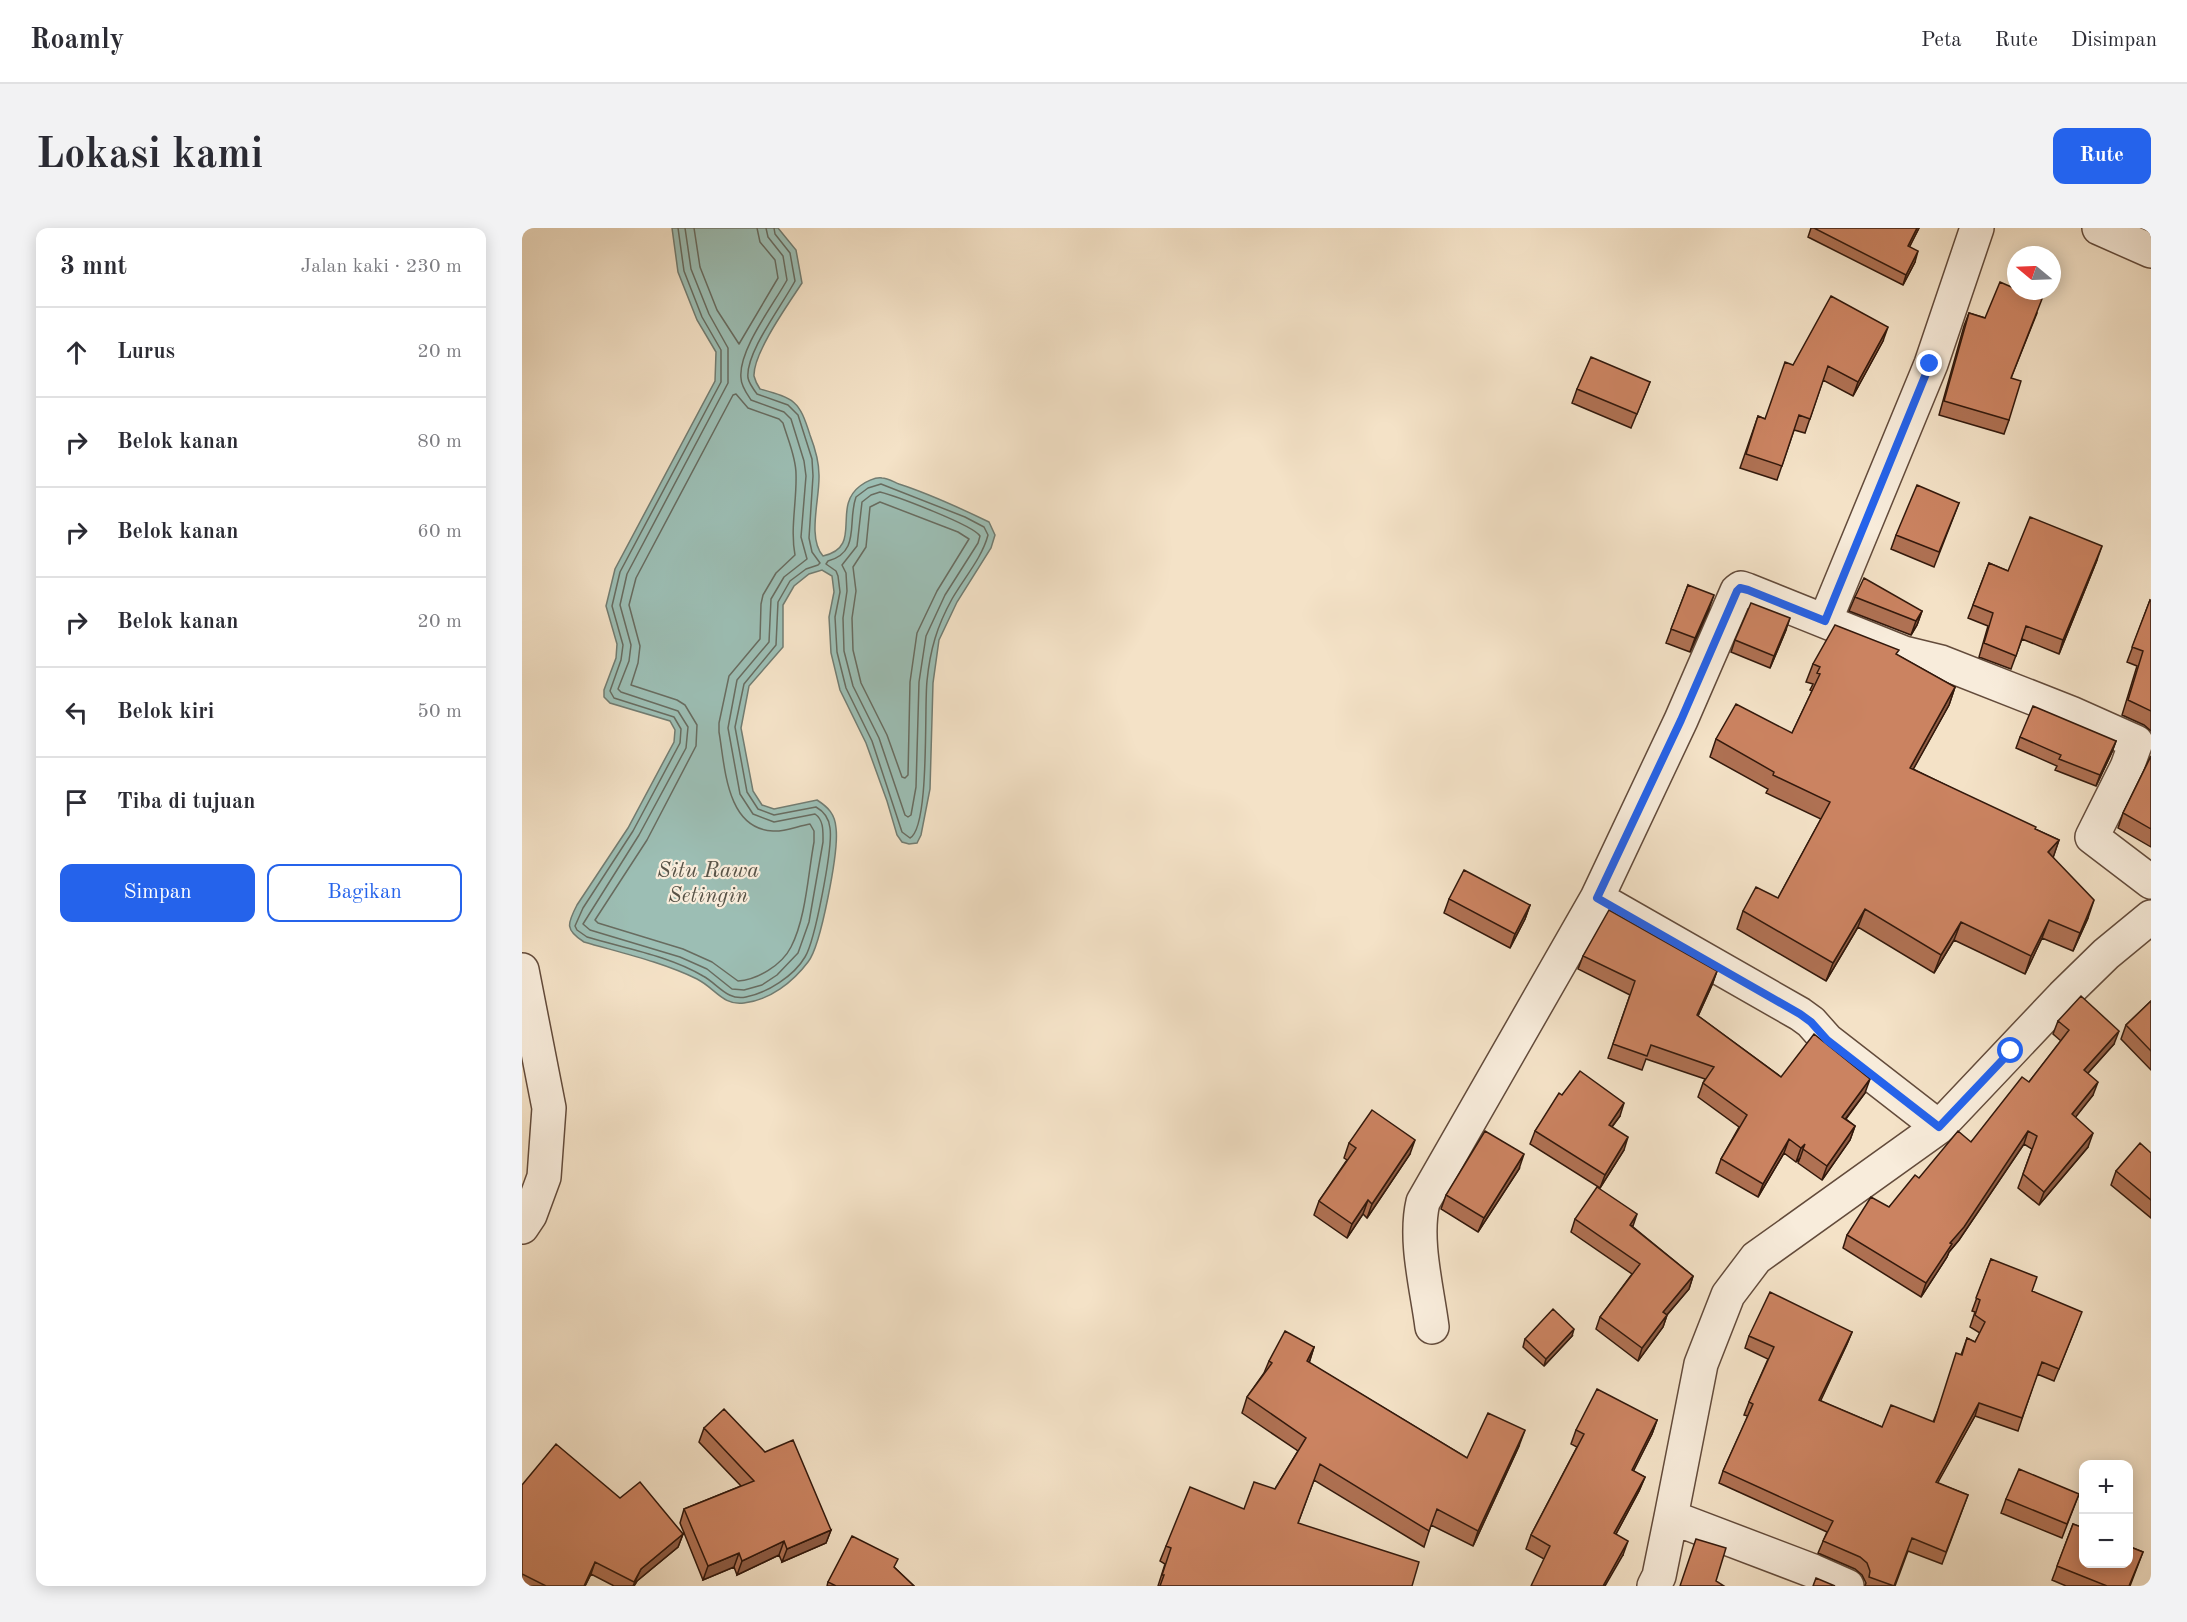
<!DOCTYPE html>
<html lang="id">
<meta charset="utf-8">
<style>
:root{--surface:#fff;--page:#f2f2f3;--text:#2b2b33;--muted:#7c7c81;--line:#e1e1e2;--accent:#2563eb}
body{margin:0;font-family:"Old Standard TT",serif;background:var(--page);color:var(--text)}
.controls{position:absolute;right:18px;bottom:18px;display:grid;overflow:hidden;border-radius:12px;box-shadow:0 3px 15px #0003}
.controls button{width:54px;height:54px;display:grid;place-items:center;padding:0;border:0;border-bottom:2px solid var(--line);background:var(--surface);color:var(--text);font:30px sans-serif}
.compass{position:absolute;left:1485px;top:18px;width:54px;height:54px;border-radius:50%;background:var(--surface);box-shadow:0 3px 15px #0003;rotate:289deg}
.stop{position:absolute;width:18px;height:18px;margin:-14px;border:4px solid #2563eb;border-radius:50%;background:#fff}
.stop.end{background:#2563eb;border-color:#fff;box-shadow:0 2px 6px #0008}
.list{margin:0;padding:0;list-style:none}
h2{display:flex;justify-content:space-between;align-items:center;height:78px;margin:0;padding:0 24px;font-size:26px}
h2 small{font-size:20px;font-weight:400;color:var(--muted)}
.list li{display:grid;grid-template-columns:39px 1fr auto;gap:18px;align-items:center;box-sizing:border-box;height:90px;padding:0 24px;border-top:2px solid var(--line)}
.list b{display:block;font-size:22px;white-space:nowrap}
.list em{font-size:20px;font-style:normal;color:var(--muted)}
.actions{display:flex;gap:12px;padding:18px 24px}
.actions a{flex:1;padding:14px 0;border:2px solid var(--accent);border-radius:12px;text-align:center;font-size:21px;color:var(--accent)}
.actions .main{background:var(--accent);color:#fff}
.icon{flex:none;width:33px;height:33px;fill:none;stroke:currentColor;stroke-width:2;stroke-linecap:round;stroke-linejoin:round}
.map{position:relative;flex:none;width:1629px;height:1358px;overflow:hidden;border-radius:12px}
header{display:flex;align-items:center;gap:36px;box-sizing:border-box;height:84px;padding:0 30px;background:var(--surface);border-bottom:2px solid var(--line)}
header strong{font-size:28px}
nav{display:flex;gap:33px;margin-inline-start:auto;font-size:21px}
.intro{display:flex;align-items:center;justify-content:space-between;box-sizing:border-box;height:144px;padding:0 36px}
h1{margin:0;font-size:42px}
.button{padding:15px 27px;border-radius:12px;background:var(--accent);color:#fff;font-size:21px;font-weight:700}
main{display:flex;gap:36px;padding:0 36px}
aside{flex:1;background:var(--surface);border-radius:12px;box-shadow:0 3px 15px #0003}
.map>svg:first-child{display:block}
.water{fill:#9cbeb4;stroke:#727c71;stroke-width:1.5}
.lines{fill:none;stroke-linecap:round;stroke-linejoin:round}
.shore{stroke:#686c60;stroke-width:1.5}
.minor-casing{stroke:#634b3b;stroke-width:36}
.minor{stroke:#f8ecdb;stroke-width:33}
.wall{fill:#af7153;stroke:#33190c;stroke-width:1.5}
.shaded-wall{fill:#8e5c44;stroke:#33190c;stroke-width:1.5}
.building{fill:#cb8361;stroke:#33190c;stroke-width:1.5}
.route{stroke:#2563eb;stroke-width:8}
.labels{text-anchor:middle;stroke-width:4.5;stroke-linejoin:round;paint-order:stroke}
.water-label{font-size:22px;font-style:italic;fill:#585347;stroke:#f8ecdb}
</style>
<header>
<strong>Roamly</strong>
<nav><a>Peta</a><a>Rute</a><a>Disimpan</a></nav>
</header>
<div class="intro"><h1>Lokasi kami</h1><a class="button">Rute</a></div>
<main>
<aside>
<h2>3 mnt<small>Jalan kaki · 230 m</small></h2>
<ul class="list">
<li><svg class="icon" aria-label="ahead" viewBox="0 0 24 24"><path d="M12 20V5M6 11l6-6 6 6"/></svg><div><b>Lurus</b></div><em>20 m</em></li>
<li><svg class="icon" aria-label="right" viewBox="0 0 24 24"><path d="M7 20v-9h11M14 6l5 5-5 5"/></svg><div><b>Belok kanan</b></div><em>80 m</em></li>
<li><svg class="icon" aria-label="right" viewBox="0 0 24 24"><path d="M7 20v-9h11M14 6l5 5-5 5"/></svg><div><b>Belok kanan</b></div><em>60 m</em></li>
<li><svg class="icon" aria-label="right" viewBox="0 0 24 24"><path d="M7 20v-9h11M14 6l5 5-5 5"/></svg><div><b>Belok kanan</b></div><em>20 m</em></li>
<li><svg class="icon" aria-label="left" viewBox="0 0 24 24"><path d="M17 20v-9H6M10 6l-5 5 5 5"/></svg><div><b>Belok kiri</b></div><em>50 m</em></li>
<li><svg class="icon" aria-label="arrive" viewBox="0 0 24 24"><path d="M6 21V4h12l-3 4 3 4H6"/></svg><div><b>Tiba di tujuan</b></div></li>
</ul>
<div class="actions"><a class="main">Simpan</a><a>Bagikan</a></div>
</aside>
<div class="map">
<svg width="1629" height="1358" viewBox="0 0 1629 1358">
<rect width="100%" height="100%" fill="#f4e2c7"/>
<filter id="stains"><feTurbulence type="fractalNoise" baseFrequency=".00333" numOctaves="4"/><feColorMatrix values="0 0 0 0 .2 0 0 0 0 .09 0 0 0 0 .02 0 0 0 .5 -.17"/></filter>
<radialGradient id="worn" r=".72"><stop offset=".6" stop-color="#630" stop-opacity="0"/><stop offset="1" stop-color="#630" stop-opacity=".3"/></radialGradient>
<!-- water -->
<path class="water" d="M150,0H256L274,22L280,55C267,75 231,125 232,148C233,152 236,158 238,161C273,171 277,172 288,207C293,220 297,233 297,247C298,270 285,310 301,328C342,319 309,280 338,258C343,254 353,249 360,250C365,250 372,254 377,256C408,266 438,280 467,294L473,307L469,320L435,374L417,412L411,455L408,561L399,607L395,615L387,616L380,614L375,607L365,573L344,515L318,462L309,425L307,389L312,364L310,348L300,342L287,346L272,358L261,377V419L227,458L219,500L231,563L240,577L252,581L295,572C306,579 313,586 314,600C317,622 299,718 286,734C271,754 248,772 222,775C201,778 193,760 175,751C140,734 100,725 62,714C43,702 45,696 55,677L106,600L152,514L153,502L148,493L88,475L82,469V462L94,430L95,416L84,378L93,341L193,153L194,124L175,92L156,44Z"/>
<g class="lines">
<!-- shore -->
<path class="shore" d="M156,0L162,43L180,89L199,122V154L98,344L90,378L101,417L99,432L88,463L92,470L152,489L159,501L158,515L111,603L61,680L53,698L55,702L65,709C102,720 148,728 181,748C196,756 205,773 224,769C245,765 272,748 283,729C293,713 311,619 308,600C307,590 303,584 294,579L252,587L236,581L225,564L213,499L222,456L254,417L256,374L268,353L284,341L296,337L298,335L290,324L287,310L291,248L290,231L276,187L266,177L235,166C232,162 227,155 226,150C223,125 261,76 273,53L268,25L253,6L252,0
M163,0L169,41L187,86L206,120V155L105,346L98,377L109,417L107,433L96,461L99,464L156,483L166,499L164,520L117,607L61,696L68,702L158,729L185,741L210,761L222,762L240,757L255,747L276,725L287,694L301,614C301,604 302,592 293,586L252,594L231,586L218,566L206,500L215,452L247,414L249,371L262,349L285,331L279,309L284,248L282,233L269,191L262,184L229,172C225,166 219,158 219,150C216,122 252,76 265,52L261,28L246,9L244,0
M172,0L178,39L195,82L217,116L256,50L253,32L238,14L235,0
M214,166L226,180L257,191L261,195C266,212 274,229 274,246C275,273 268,300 273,327L254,345L241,367L239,376L238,411L207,448L197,495V504C203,538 204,601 251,603C262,604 276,598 288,596L292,603V614C286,646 284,690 269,719C260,737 235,752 216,753L190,734L161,721L76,695L73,692L125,612L174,518L175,497L163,477L155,472L109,457L116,435L118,418L107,377L114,350L211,167Z
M359,256L443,289L462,299L466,307C460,330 442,350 430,371C415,398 408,422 405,453C402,479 408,599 388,610L380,604L350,513L324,460L315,424L313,389L318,364L316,348L314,343L304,336L306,333C339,324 325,294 334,269L346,260Z
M358,264C374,268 451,297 458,308L456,315L423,367L404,408L397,454L394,559L389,587L386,589L383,587L357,510L331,458L322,423L321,390L325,363L324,345L320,337L335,318L340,274L349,267Z
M358,274L436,304L447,311L415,363L395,405L388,454L386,547L383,550L380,549L365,507L339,455L331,422L330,390L334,363L331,339L344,319L348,279Z"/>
<!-- minor casing -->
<g class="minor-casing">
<path id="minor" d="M1577,0L1629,23
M1303,393L1409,136L1455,0
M1075,670L1278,786L1289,794L1305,812L1417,899
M0,742L27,880L22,949L8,987L0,999
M910,1099C905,1060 892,1012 901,974L1075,670L1159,492L1215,363L1219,360L1225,362L1382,425L1419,434L1549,485L1614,514L1605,539L1570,609L1629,654
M1149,1289L1291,1343L1325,1358
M1132,1358L1137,1348L1149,1289L1179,1136L1206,1067L1234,1030L1417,899L1541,768L1584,726L1629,689"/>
</g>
<!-- minor -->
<use href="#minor" class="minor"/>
</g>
<!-- wall -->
<path class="wall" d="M1289,0H1397L1387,19L1393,34L1381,57L1286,9Z
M1447,85L1463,90L1515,85L1489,150L1487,192L1482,206L1417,187L1442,98Z
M1361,113L1331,168L1301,152L1283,205L1272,202L1255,252L1218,240L1236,188L1243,191L1271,137Z
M1128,154L1109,200L1050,175L1055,161Z
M1437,275L1412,339L1369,321L1374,307Z
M1575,332L1537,426L1500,411L1489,441L1457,429L1466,398L1446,390L1467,335L1486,343Z
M1166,357L1187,381L1168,424L1144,415Z
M1333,369L1400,383L1395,397L1389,407L1327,383Z
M1628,372L1629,373V503L1622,497L1600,487L1615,438L1605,434Z
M1264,402L1248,440L1209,424L1213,412Z
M1375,427L1433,459L1427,477L1391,541L1513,601L1537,612L1531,629L1566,690L1551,723L1520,710L1503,746L1432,712L1412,745L1336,699L1304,753L1215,701L1221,683L1256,670L1299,591L1244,565L1246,561L1188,529L1194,511L1270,505L1290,463L1288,462L1291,456L1284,454L1291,436Z
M1498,509L1594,513L1590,524L1574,558L1533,542L1535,538L1494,520Z
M1629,528V619L1596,600L1601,585Z
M927,671L1008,677L1003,691L988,720L922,685Z
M1061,728L1195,743L1190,757L1176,788L1259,849L1343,865L1324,891L1333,898L1328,912L1300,952L1276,935L1278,930L1274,934L1262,925L1236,969L1194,945L1199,931L1217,899L1176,869L1181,855L1183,851L1124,831L1120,842L1086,830L1108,767L1056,741Z
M1629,773V842L1599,811L1604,797Z
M1536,793L1592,816L1566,845L1571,867L1553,889L1566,919L1517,977L1496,960L1510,921L1502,916L1437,1012L1427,1024L1425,1029L1399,1069L1321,1020L1325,1007L1367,979L1397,950L1449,914L1507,854L1539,813L1531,806Z
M1040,867L1098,888L1090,899L1102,922L1078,960L1008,916L1013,903Z
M827,915L888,926L845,990L841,986L825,1010L792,987L797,973L825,932L822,930Z
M1629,925V990L1589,957L1594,943Z
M997,941L956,1004L919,981L924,967Z
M1053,991L1111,999L1171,1048L1167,1061L1145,1087L1141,1099L1116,1133L1074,1101L1078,1089L1110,1046L1049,1004Z
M1469,1031L1510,1063L1555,1096L1532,1153L1515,1146L1496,1203L1453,1188L1415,1255L1446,1267L1420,1336L1386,1323L1373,1358H1343L1344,1355L1340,1347L1333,1341L1296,1325L1305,1304L1197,1255L1201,1243L1226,1188L1222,1187L1227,1174L1246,1131L1223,1120L1227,1108L1330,1104L1325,1116L1298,1173L1360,1199L1411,1194L1439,1127L1445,1110L1453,1114L1458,1105L1448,1099L1453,1084L1450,1083Z
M1050,1108L1022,1138L1001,1119L1003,1111Z
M792,1119L787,1135L945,1230L997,1218L951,1318L909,1297L902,1319L792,1252L776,1295L890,1358H636L643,1336L638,1333L644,1318L722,1281L753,1261L776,1223L720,1185L725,1169L742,1145L747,1133Z
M1135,1192L1130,1206L1111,1243L1123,1249L1117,1263L1094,1306L1101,1327L1022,1331L1004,1321L1009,1307L1055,1219L1049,1216L1054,1202Z
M182,1200L309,1302L304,1315L260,1334L257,1327L215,1347L212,1339L181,1352L158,1295L162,1281L219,1258L177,1214Z
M0,1257L98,1270L161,1306L156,1319L115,1353L112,1358H92L69,1346L63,1358H0Z
M1557,1266L1540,1310L1479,1285L1484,1271Z
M1551,1296L1621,1324L1608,1358H1544L1530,1352Z
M373,1340L392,1358H305L306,1354Z"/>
<!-- shaded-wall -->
<path class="shaded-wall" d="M1395,0H1397L1383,28L1386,18Z
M1396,23L1393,34L1381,57L1384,47Z
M1366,99L1361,113L1331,168L1336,154Z
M1580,318L1575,332L1537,426L1541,412Z
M1192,367L1187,381L1168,424L1173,410Z
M1400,383L1395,397L1389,407L1394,393Z
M1268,390L1264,402L1248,440L1252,428Z
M1433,459L1427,477L1382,558L1388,540Z
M1594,513L1590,524L1574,558L1578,547Z
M1537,612L1531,630L1526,624Z
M1572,672L1566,690L1551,723L1558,705Z
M1008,677L1003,691L988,720L993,706Z
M1343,681L1336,699L1304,753L1311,735Z
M1527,692L1520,710L1503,746L1509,728Z
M1439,694L1432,712L1412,745L1419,727Z
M1195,743L1190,757L1170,801L1175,787Z
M1597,803L1592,816L1557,855L1562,842Z
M1348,851L1343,865L1315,902L1320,889Z
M1576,854L1571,867L1545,900L1550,886Z
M1102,875L1098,888L1082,909L1087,897Z
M1333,898L1328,912L1300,952L1305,938Z
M1506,903L1502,916L1437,1012L1427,1024L1425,1029L1399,1069L1404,1055L1428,1015Z
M1571,905L1566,919L1517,977L1522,964Z
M1106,909L1102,922L1078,960L1083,947Z
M1267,911L1262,925L1236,969L1241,956Z
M893,912L888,926L845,990L850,976Z
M1283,916L1278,930L1274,934L1279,920Z
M1002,926L997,941L956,1004L962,990Z
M846,972L841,986L825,1010L830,996Z
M1115,986L1111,998L1108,997Z
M1171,1048L1167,1061L1137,1096L1141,1084Z
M1145,1087L1141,1099L1116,1133L1120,1120Z
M1052,1101L1050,1108L1022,1138L1024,1131Z
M1330,1104L1325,1116L1293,1185L1297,1172Z
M792,1119L787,1135L785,1133Z
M1457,1175L1453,1188L1409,1267L1414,1254Z
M1135,1192L1130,1206L1105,1256L1110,1242Z
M1003,1202L997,1218L951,1318L956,1303Z
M1123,1249L1117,1263L1087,1319L1092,1305Z
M309,1302L304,1315L260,1334L265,1321Z
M161,1306L156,1319L115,1353L112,1358H111L119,1341Z
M262,1313L257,1327L215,1347L220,1333Z
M1106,1313L1101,1327L1083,1358H1081Z
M217,1325L212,1339L181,1352L186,1338Z
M73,1334L69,1346L63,1358H62Z"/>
<!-- building -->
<path class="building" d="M1292,0H1395L1386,18L1396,23L1384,47Z
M1478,54L1494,61V63H1500L1520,71L1489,150L1499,153L1487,192L1422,173L1447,85L1463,90Z
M1309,68L1366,99L1336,154L1306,138L1288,191L1277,187L1260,238L1224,226L1236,188L1243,191L1263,134L1271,137Z
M1069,129L1128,154L1115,186L1055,161Z
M1395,257L1437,275L1417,324L1374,307Z
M1508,289L1580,318L1541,412L1504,398L1494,428L1462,415L1471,385L1451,377L1467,335L1486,343Z
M1342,350L1400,383L1394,393L1333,369Z
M1166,357L1192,367L1173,410L1149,401Z
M1628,372L1629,373V483L1606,472L1621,423L1610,419Z
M1229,375L1268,390L1252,428L1213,412Z
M1313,397L1377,422L1374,426L1433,459L1388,540L1514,599L1513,601L1537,612L1526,624L1572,672L1558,705L1527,692L1509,728L1439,694L1419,727L1343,681L1311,735L1221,683L1234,659L1256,670L1308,574L1251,547L1252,544L1194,511L1214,476L1270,505L1298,446L1295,445L1298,439L1291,436Z
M1511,478L1594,513L1578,547L1537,531L1539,527L1498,509Z
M1629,528V601L1601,585Z
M942,642L1008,677L993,706L927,671Z
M1087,682L1195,743L1175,787L1259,849L1292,806L1348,851L1320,889L1333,898L1305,938L1281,921L1283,916L1279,920L1267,911L1241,956L1199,931L1225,887L1181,855L1192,839L1129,817L1125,828L1091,816L1113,753L1061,728Z
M1559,768L1597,803L1562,842L1576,854L1550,886L1571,905L1522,964L1501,946L1515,908L1506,903L1442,999L1428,1015L1430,1016L1404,1055L1325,1007L1349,969L1367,979L1393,947L1397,950L1436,903L1449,914L1500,849L1507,854L1547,802L1536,793Z
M1629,773V823L1604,797Z
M1058,843L1102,875L1087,897L1106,909L1083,947L1013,903L1037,865L1040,867Z
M850,882L893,912L850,976L846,972L830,996L797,973L834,920L827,915Z
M963,903L1002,926L962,990L924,967Z
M1618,915L1629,925V972L1594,943Z
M1075,959L1115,986L1108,997L1171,1048L1141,1084L1145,1087L1120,1120L1078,1089L1118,1036L1053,991Z
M1469,1031L1515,1049L1510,1063L1560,1084L1537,1141L1520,1134L1500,1190L1457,1175L1414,1254L1446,1267L1424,1324L1390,1310L1372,1358L1347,1349L1348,1343L1345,1335L1338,1329L1301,1313L1311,1293L1201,1243L1231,1176L1227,1174L1252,1119L1227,1108L1248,1064L1330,1104L1297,1172L1360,1199L1369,1177L1412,1194L1434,1125L1440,1127L1445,1110L1453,1114L1463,1094L1453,1087L1458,1072L1454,1070Z
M1031,1081L1052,1101L1024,1131L1003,1111Z
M763,1103L792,1119L785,1133L945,1230L966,1185L1003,1202L956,1303L915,1281L907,1303L798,1236L776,1295L897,1334L890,1358H638L642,1347H640L649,1320L644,1318L668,1259L722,1281L732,1254L753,1261L784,1210L725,1169L750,1135L747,1133Z
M1075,1161L1135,1192L1110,1242L1123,1249L1092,1305L1106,1313L1081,1358H1009L1028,1318L1009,1307L1062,1206L1054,1202Z
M202,1181L243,1224L271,1212L309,1302L265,1321L262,1313L220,1333L217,1325L186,1338L162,1281L232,1253L182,1200Z
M34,1216L98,1270L118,1254L161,1306L119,1341L112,1354L73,1334L62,1358H24L0,1346V1257Z
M1497,1241L1557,1266L1545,1296L1484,1271Z
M1551,1296L1562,1300V1335H1606V1318L1621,1324L1607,1358H1585L1535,1338Z
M330,1308L376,1331L372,1339L392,1358H314L306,1354Z
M1174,1311L1204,1320L1194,1353L1202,1358H1158Z
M1294,1350L1313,1358H1291Z"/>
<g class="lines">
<!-- route -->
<path class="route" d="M1408,136L1303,393L1226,362L1218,360L1215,363L1159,492L1075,670L1278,786L1289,794L1305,812L1417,899L1489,823"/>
</g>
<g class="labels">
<!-- water labels -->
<g class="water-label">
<text x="186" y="649">Situ Rawa<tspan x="186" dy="25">Setingin</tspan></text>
</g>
</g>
<rect width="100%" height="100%" filter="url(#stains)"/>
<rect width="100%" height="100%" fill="url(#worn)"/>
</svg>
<div class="controls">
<button>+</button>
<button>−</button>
</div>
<svg class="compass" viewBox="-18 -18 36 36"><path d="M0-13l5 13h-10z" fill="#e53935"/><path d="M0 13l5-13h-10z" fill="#7c7c81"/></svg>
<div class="stop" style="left:1489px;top:823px"></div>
<div class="stop end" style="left:1408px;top:136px"></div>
</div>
</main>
